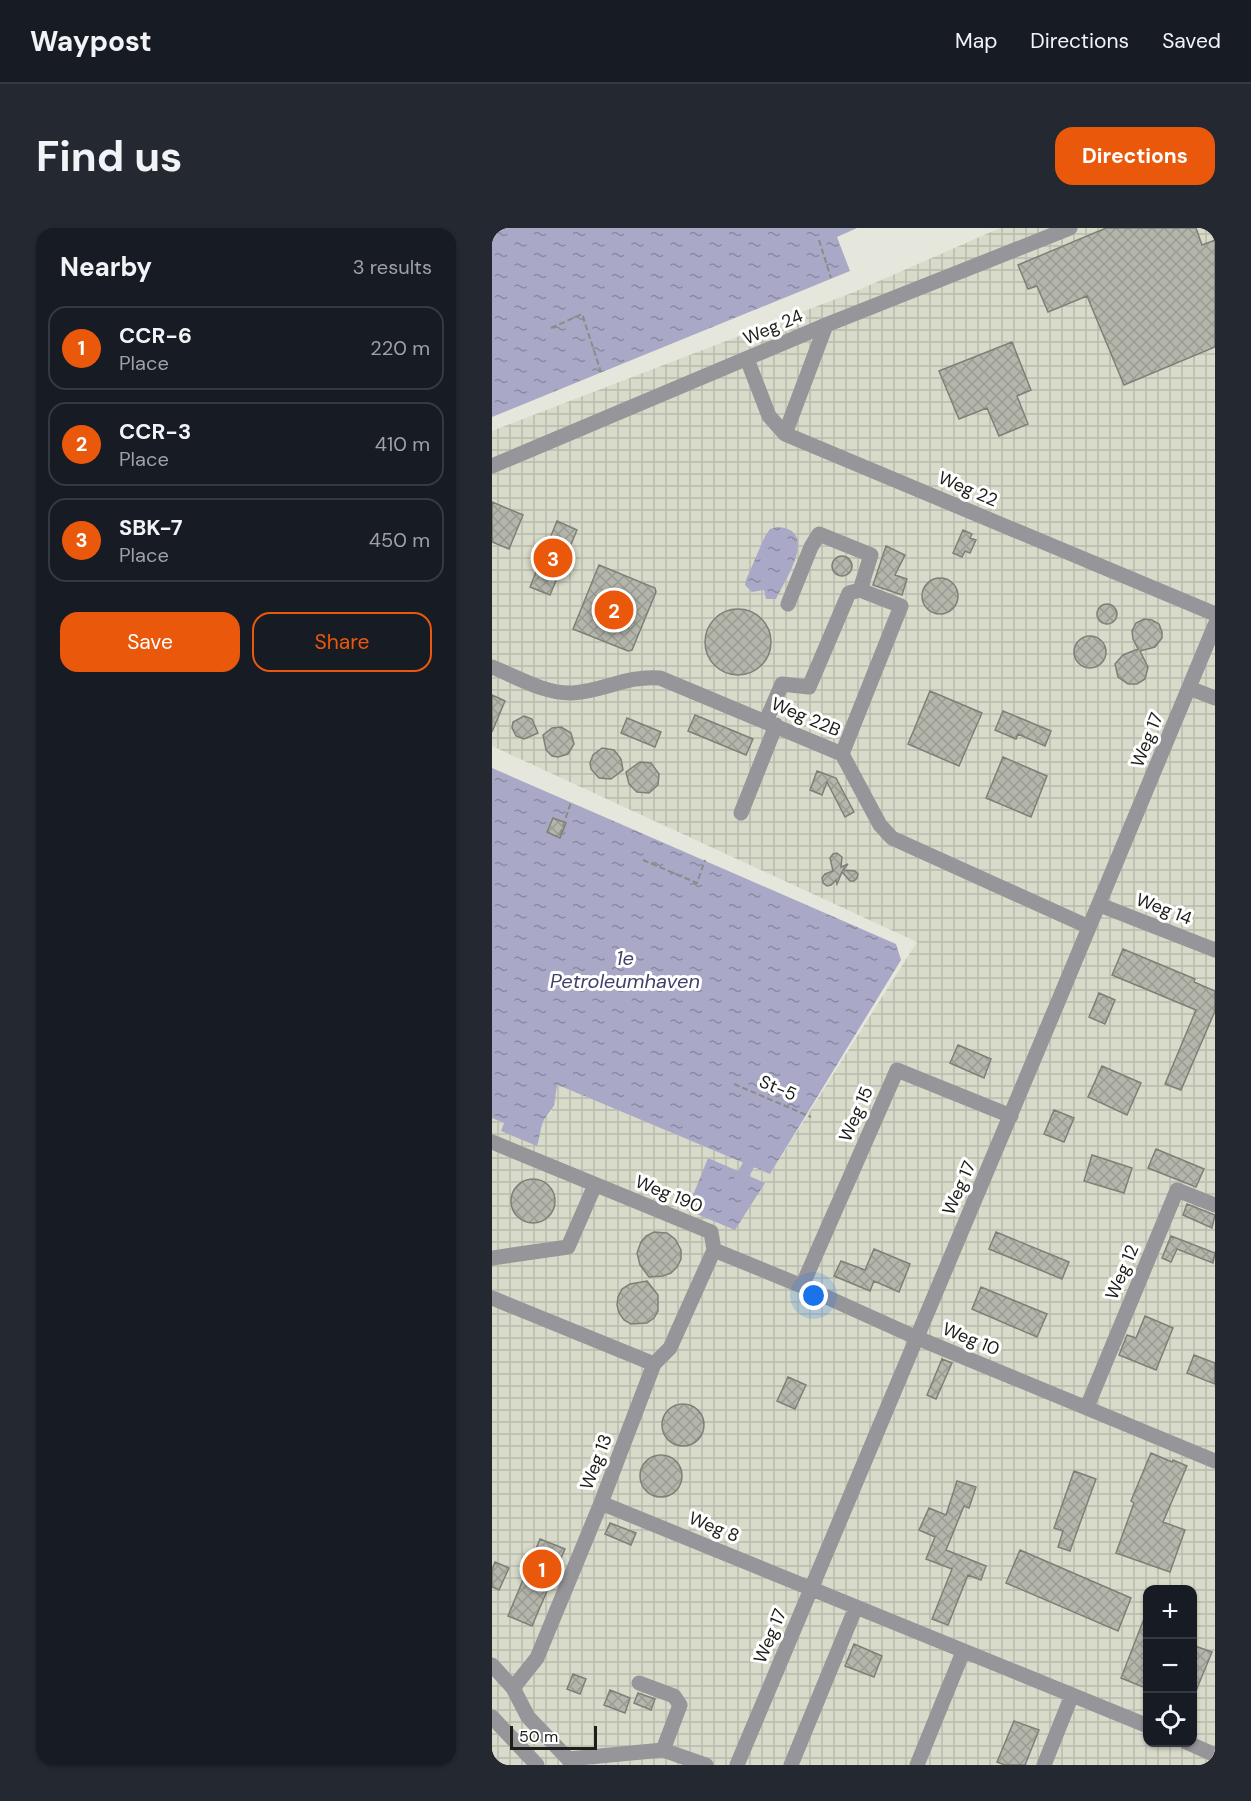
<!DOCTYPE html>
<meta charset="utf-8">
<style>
:root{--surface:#171b24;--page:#242831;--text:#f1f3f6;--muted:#9ea1a6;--line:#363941;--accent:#ea580c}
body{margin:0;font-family:"DM Sans",sans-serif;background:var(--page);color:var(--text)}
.controls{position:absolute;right:18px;bottom:18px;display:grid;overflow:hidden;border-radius:12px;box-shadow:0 2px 4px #0004}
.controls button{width:54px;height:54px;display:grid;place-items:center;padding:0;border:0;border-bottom:2px solid var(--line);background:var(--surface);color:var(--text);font:30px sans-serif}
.scale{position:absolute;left:18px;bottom:15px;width:87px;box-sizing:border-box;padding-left:6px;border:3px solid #1d1e1a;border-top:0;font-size:16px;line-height:21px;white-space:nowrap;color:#1d1e1a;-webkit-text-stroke:4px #fff;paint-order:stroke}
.you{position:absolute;left:322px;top:1068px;width:21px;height:21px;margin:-15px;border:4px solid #fff;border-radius:50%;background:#1a73e8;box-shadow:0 0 0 9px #1a73e833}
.badge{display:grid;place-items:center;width:39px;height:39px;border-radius:50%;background:var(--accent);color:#fff;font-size:20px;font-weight:700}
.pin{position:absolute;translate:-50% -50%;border:3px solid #fff;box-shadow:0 2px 6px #0006}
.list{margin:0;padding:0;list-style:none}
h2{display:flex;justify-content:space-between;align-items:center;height:78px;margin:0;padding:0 24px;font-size:26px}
h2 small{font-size:20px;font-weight:400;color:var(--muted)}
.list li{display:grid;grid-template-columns:39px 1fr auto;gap:18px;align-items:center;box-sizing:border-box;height:84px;margin:0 12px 12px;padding:0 12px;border:2px solid var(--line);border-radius:18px}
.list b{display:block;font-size:22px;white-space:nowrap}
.list p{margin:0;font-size:20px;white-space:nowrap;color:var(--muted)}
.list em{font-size:20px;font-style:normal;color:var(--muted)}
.actions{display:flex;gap:12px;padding:18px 24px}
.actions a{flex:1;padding:14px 0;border:2px solid var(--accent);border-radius:18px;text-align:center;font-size:21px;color:var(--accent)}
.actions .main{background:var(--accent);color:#fff}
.icon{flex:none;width:33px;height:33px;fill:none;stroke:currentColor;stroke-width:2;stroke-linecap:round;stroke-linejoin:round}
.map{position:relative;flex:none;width:723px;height:1537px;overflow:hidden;border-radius:18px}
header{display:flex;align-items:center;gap:36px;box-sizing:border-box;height:84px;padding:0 30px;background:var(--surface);border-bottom:2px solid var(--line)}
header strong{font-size:28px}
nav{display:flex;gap:33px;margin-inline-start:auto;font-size:21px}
.intro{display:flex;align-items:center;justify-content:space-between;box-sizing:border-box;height:144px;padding:0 36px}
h1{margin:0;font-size:42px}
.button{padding:15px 27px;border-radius:18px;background:var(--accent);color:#fff;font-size:21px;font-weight:700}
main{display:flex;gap:36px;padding:0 36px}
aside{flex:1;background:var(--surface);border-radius:18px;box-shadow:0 2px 4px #0004}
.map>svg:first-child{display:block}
.industrial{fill:url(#industrial-grid);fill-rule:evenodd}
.water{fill:url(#water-ripples)}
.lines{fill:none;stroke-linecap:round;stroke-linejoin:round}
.canal{stroke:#a9a9c7;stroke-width:12}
.building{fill:url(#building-cross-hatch);stroke:#7e8077;stroke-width:1.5}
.path{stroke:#8b8c85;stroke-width:2;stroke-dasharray:6 3;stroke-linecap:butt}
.minor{stroke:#95959a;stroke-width:15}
.labels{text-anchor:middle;stroke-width:6;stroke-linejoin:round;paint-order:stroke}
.street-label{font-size:18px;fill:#1d1e1a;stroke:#fff}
.water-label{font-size:20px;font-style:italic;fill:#42406b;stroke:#fff}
</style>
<header>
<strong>Waypost</strong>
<nav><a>Map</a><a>Directions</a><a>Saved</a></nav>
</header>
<div class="intro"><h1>Find us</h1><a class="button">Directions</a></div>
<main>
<aside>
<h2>Nearby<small>3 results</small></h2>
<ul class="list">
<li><span class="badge">1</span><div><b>CCR-6</b><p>Place</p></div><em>220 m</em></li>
<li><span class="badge">2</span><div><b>CCR-3</b><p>Place</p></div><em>410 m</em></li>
<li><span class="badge">3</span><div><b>SBK-7</b><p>Place</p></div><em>450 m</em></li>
</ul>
<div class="actions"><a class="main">Save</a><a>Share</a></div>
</aside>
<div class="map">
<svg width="723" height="1537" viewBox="0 0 723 1537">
<defs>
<pattern id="industrial-grid" width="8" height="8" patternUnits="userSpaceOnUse" patternTransform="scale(1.5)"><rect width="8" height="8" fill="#d8dbc9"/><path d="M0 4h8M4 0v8" fill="none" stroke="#b9bcac"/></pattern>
<pattern id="water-ripples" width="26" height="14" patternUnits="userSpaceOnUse" patternTransform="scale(1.5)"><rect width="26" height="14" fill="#a9a9c7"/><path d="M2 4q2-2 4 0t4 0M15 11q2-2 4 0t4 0" fill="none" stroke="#8989a1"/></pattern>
<pattern id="building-cross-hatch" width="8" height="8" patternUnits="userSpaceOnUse" patternTransform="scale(1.5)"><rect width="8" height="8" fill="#b4b6ac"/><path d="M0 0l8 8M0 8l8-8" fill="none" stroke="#9a9c93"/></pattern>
</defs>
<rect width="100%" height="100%" fill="#e5e7dc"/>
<!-- industrial -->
<path class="industrial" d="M508,0H723V1537H0V890L12,895L9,903L49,898L53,889L59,885L66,857L278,946L425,714L0,518V203L362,64ZM656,1362H700V1514H656Z"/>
<!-- water -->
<path class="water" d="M0,0H365L345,9L358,43L0,189Z
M285,299C328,301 293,352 284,371H274L272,362L260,364L253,357L254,352L273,308L278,301Z
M0,540L404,716L409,732L278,946L66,857C63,864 64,870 62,877C59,884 54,887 51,894C48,901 48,909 45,918L9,903L12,895L0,890Z
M216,930L273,955L243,1002L195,982Z"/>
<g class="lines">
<!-- canal -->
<path class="canal" d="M244,959L261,929L258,925"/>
</g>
<!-- building -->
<path class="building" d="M614,0H704L710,17L723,12V119L632,157L595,68L556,84L545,58L536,61L526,37Z
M520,114L539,162L525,168L536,196L507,208L495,180L467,191L447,143Z
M0,274L31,287L17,321L0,314Z
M65,293L85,302L58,367L38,359Z
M471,302L480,306L478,310L484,312L478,325L473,323L470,329L461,325Z
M394,318L413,327L403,347L415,351L410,367L381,357Z
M340 338a10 10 0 1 1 20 0a10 10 0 1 1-20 0Z
M107,337L163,360L164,364L140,422L136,423L81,401Z
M430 368a18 18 0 1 1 36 0a18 18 0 1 1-36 0Z
M605 386a10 10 0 1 1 20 0a10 10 0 1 1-20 0Z
M213 414a33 33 0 1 1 66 0a33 33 0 1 1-66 0Z
M652,391L660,392L667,396L670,404V410L663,419L648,423L656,439L653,451L645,456H636L626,449L623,436L631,427L646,421L641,411L640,403L644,395Z
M582 424a16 16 0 1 1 32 0a16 16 0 1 1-32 0Z
M438,463L490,485L467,538L416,516Z
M0,467L13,473L0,504Z
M511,483L559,503L553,518L526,506L524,511L503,502Z
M203,487L261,511L254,527L196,503Z
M32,488L40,491L46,505L32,511L24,508L20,500L21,494Z
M135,490L169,504L163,519L129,505Z
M69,499L79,505L82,516L76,526L66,529L60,528L54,522L51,507L60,500Z
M110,520L122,522L129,531L131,542L119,551L107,550L99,541L98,535L101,527Z
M511,529L555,548L539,589L494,570Z
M148,534L159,535L167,546L166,557L157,565L145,564L137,556L134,544Z
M325,543L344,550L362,584L353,589L335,554L330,567L318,562Z
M61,590L74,595L68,610L55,604Z
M345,625L350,629L349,639L356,636L351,642L363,643L366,646L365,650L362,653H358L350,644L345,656L344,652L339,657L335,658L331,655L330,650L333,646L341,643L338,630L341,626Z
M631,721L703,751L702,754L723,763V783L689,862L673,856L704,782L620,747Z
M607,765L623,772L613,796L597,789Z
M466,817L499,831L492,850L458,835Z
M610,838L649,855L635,887L596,869Z
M562,882L582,890L572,914L552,906Z
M664,921L712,941L704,959L656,940Z
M600,927L640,940L632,965L592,953Z
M19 973a22 22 0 1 1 44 0a22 22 0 1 1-44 0Z
M695,976L723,987L720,1000L691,987Z
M162,1004L175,1005L183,1011L189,1022V1031L185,1039L179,1045L171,1048L157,1049L148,1037L145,1025L149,1014L154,1008Z
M504,1004L577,1034L570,1051L497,1021Z
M679,1008L723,1025L721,1035L685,1021L679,1034L670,1030Z
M382,1021L418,1036L407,1064L382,1053L378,1063L342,1048L349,1033L373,1042Z
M155,1053L166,1067V1083L162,1090L155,1095L139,1096L132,1092L127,1085L125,1077L126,1069L130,1061L138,1056Z
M489,1059L555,1086L545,1109L480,1081Z
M653,1088L681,1100L664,1142L627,1127L635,1107L644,1110Z
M702,1127L723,1135V1156L695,1145Z
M450,1131L460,1135L444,1171L435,1167Z
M296,1149L314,1157L303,1181L285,1173Z
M170 1197a21 21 0 1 1 42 0a21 21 0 1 1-42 0Z
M659,1225L680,1234L681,1232L695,1238L671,1294L693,1302L678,1344L624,1325L642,1275L639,1273Z
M148 1248a21 21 0 1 1 42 0a21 21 0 1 1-42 0Z
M582,1243L604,1251L578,1323L566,1319L571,1303L562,1300Z
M465,1253L484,1259L477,1280L472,1278L454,1322L494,1338L489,1352L476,1347L456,1397L440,1391L460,1341L434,1331L443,1309L427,1302L437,1280L454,1287Z
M118,1295L144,1305L139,1317L113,1306Z
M48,1311L73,1321L40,1398L16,1388Z
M528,1322L639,1370L626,1403L514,1355Z
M3,1334L17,1340L7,1362L0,1359V1342Z
M655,1383H656V1461L629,1450Z
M362,1416L390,1428L382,1449L353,1438Z
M700,1417L720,1424L701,1470H700Z
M81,1446L94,1451L88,1466L75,1461Z
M118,1462L138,1470L133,1485L112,1477Z
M146,1465L163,1471L159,1482L142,1475Z
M522,1493L547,1502L533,1537H513L505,1534Z"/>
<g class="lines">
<!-- path -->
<path class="path" d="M327,12L339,50
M59,100L90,86L109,144
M68,607L79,574
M151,632L205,655L213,632
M242,856L319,889"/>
<!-- minor -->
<path class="minor" d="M255,131L277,188L293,206L723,386
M293,206L334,97
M0,238L334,97L578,0
M296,376L319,319L327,306L379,327L368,362L409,378L350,526
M0,439C25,449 53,466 80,465C110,464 134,447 168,450L350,526L388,597L400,610L597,699
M697,460L723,470
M274,493L290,456L317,459L357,365L368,362
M249,585L284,497
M608,677L723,722
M0,914L219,1004L222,1022
M222,1022L310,1058L423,1109L723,1233
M0,1030L76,1019L103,957
M310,1058L405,842L519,888
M0,1070L162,1136
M595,1179L685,962L723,977
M109,1275L656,1498
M0,1437L21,1460L36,1489L82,1537
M147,1455L182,1468L188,1477L171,1522
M21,1460L45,1430L109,1275L162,1136L178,1120L222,1022
M0,1489L45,1537
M694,1514L723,1527
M76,1531L171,1522L214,1537
M245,1537C404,1156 566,778 723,397
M299,1537L364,1379
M425,1537L471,1424
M552,1537L580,1467"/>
</g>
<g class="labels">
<!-- street labels -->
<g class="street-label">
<text transform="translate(281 99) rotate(-23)" y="6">Weg 24</text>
<text transform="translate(476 261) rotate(23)" y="6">Weg 22</text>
<text transform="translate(314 489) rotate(23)" y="6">Weg 22B</text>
<text transform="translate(655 512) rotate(-68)" y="6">Weg 17</text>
<text transform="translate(672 681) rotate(21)" y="6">Weg 14</text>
<text transform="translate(286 860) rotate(23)" y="6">St-5</text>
<text transform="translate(364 886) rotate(-66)" y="6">Weg 15</text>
<text transform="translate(467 960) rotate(-66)" y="6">Weg 17</text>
<text transform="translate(177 966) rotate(22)" y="6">Weg 190</text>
<text transform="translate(630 1044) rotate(-67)" y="6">Weg 12</text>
<text transform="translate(479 1111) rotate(22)" y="6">Weg 10</text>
<text transform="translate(104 1234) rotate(-69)" y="6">Weg 13</text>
<text transform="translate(222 1299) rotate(22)" y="6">Weg 8</text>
<text transform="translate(278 1408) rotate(-67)" y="6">Weg 17</text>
</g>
<!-- water labels -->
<g class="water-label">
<text x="133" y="737">1e<tspan x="133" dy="23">Petroleumhaven</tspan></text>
</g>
</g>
</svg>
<div class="controls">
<button>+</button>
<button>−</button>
<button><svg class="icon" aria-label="locate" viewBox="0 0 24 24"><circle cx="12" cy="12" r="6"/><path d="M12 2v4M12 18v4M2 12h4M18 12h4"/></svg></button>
</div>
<div class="scale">50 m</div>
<div class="you"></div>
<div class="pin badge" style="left:50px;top:1341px">1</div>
<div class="pin badge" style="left:122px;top:382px">2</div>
<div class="pin badge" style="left:61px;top:330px">3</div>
</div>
</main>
